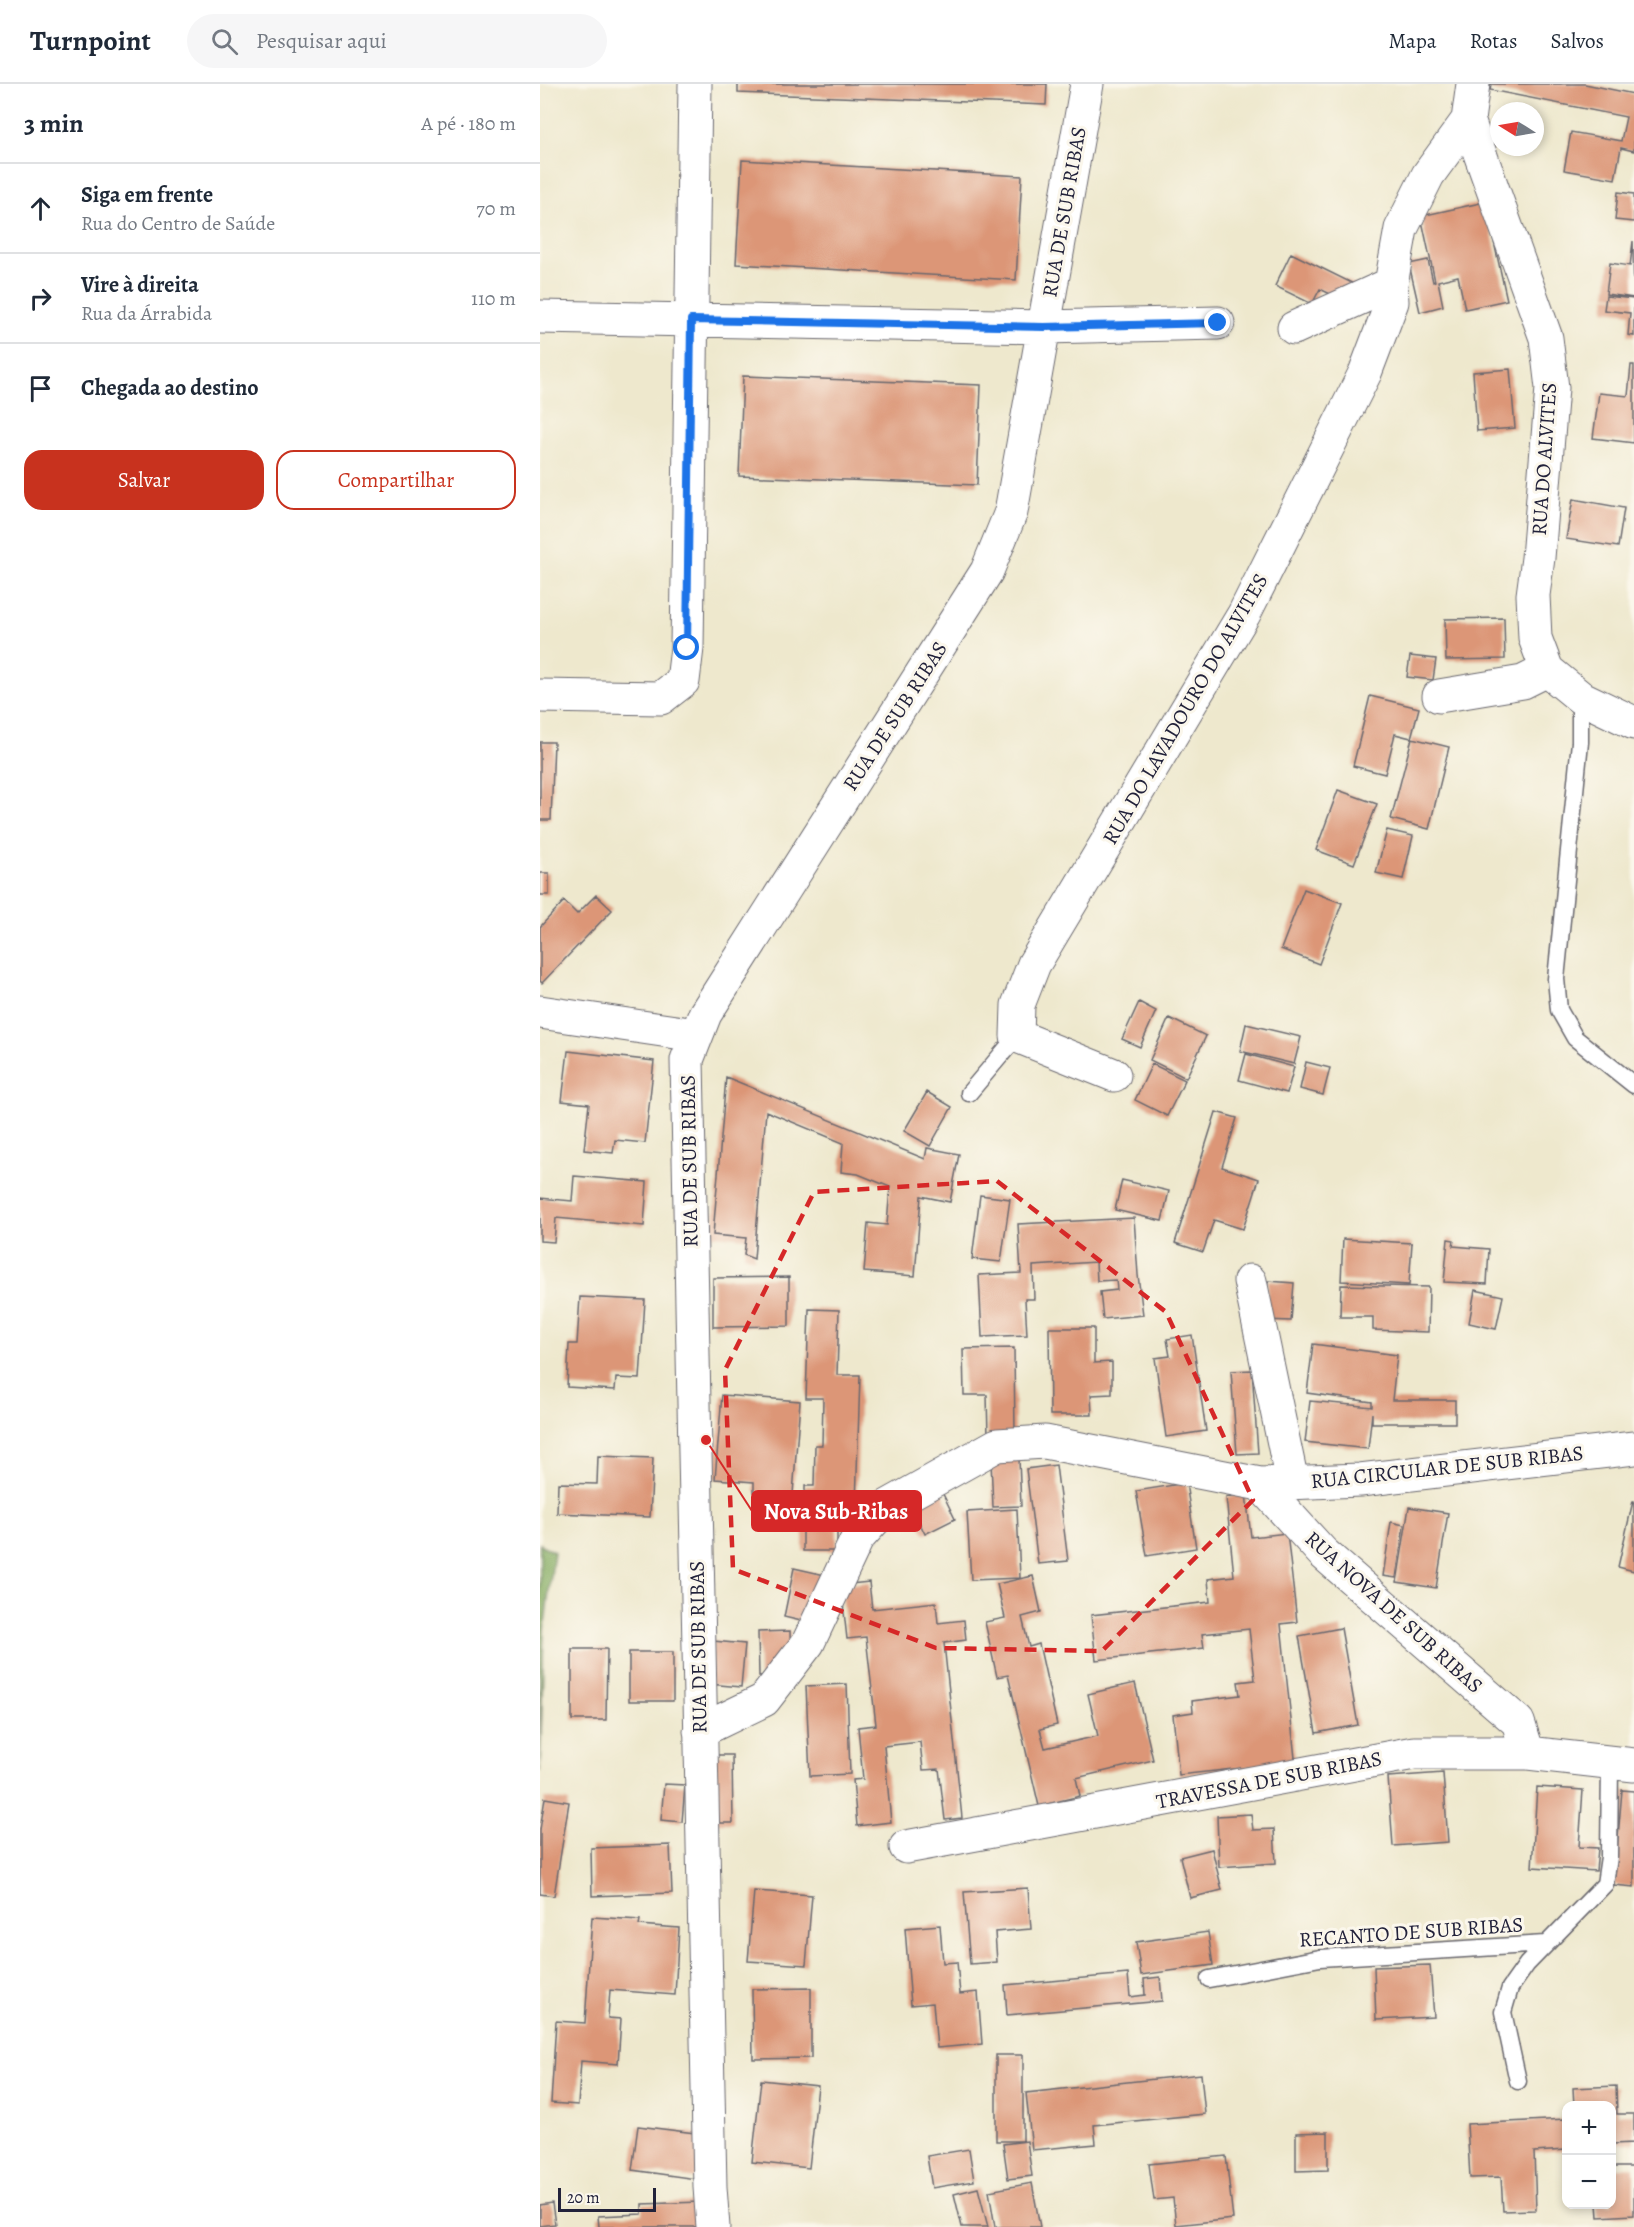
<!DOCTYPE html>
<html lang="pt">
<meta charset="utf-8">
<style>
:root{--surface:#fff;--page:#f6f6f7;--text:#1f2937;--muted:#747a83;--line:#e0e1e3;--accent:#c8321e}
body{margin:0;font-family:Alegreya,serif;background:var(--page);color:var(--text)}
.controls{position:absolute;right:18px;bottom:18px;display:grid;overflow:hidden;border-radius:12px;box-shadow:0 3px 9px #0003}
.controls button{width:54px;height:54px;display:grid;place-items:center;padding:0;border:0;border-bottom:2px solid var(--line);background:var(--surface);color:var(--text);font:30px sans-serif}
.compass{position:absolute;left:950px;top:18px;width:54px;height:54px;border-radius:50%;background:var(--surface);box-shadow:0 3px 9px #0003;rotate:281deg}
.scale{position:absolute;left:18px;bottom:15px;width:98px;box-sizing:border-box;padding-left:6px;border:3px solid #22223b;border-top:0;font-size:16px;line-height:21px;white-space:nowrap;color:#22223b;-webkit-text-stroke:4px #fbf7ec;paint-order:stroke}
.stop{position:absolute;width:18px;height:18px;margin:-14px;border:4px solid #1a73e8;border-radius:50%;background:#fff}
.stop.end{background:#1a73e8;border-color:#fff;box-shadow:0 2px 6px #0008}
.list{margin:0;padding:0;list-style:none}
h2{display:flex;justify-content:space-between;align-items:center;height:78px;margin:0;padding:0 24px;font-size:26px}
h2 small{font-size:20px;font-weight:400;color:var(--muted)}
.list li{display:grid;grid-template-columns:39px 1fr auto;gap:18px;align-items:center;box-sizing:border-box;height:90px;padding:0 24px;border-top:2px solid var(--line)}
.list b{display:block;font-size:22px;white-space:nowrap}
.list p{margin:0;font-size:20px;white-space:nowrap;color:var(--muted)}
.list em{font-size:20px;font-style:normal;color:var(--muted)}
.actions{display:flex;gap:12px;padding:18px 24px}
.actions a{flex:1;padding:14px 0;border:2px solid var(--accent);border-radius:18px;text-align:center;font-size:21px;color:var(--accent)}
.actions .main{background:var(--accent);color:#fff}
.icon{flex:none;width:33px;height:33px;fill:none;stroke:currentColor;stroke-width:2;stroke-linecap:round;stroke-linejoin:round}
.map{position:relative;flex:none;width:1094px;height:2143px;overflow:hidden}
header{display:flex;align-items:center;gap:36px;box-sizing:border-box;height:84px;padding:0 30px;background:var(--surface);border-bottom:2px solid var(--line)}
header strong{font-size:28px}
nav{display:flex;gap:33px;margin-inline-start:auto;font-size:21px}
.search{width:420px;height:54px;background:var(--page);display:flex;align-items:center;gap:15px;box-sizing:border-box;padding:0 21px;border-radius:33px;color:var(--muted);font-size:22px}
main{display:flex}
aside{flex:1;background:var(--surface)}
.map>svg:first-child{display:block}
.forest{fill:#85ac62;stroke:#54674e;stroke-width:1.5}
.building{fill:#dc9677}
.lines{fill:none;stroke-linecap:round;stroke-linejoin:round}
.service-casing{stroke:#69676e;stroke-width:19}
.minor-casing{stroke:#69676e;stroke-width:35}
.service{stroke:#fff;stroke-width:16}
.minor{stroke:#fff;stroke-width:33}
.route{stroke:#1a73e8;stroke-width:8}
.marked{fill:none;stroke:#d62828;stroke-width:4.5;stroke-dasharray:12 8;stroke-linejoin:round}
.labels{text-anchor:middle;stroke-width:6;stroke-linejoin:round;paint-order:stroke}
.street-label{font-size:21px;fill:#22223b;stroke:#fbf7ec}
.leader{fill:none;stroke:#d62828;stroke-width:2}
.callout-dot{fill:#d62828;stroke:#fbf7ec;stroke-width:2}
.callout{fill:#d62828;stroke:#d62828;stroke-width:2}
.callout-label{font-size:22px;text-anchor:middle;font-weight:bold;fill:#fff}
</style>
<header>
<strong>Turnpoint</strong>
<div class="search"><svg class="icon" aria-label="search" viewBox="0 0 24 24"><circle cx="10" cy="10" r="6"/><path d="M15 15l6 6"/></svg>Pesquisar aqui</div>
<nav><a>Mapa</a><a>Rotas</a><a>Salvos</a></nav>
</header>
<main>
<aside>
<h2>3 min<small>A pé · 180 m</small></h2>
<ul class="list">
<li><svg class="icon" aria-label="ahead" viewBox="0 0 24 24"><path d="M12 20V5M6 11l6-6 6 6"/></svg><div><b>Siga em frente</b><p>Rua do Centro de Saúde</p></div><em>70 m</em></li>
<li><svg class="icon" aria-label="right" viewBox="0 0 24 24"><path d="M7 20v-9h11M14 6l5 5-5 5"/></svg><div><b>Vire à direita</b><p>Rua da Árrabida</p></div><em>110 m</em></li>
<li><svg class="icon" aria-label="arrive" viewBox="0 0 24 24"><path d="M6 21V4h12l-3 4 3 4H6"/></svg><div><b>Chegada ao destino</b></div></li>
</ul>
<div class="actions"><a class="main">Salvar</a><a>Compartilhar</a></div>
</aside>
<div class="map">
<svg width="1094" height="2143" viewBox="0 0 1094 2143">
<rect width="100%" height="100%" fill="#fbf7ec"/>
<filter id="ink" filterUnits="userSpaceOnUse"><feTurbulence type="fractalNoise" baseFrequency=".0167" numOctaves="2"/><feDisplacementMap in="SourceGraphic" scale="12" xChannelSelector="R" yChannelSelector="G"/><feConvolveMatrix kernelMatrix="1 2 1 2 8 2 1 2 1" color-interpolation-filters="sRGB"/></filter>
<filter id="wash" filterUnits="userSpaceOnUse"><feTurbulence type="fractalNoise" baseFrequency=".008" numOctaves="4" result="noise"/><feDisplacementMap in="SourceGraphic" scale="24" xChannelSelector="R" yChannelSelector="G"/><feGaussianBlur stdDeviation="1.35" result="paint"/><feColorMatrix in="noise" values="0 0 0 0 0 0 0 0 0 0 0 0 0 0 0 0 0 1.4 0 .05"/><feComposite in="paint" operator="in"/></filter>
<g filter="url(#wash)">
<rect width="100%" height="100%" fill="#eee8cd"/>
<!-- forest -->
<path class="forest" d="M0,1460L14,1468L4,1547L0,1688Z"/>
<g id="blocks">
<!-- building -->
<path class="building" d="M198,0H507L506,21L198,9Z
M951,0H1045L1094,10V67L1081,64L1075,95L1024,86L1031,48L1081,57L1086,33L950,6Z
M202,76L482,92L476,196L196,180Z
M1078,108L1094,110V138L1075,136Z
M945,118L967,216L925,225L918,192L898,197L903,222L880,228L869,180L888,176L893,198L895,197L881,132Z
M1093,157L1094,214L1066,210L1070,179L1090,182Z
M751,169L816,201L807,218L780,205L772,220L735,202Z
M1066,212L1094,215V252L1088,251L1090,229L1064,226Z
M1091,281H1094V359L1053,354L1059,309L1088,312Z
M970,285L975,344L937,347L933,288Z
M203,292L441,301L437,401L199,392Z
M1033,415L1084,424L1078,463L1026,455Z
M964,534L965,575L906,576L905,535Z
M870,572L896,575L893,596L867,593Z
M830,612L879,624L871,654L855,650L845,690L813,682Z
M872,654L909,663L889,745L851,735Z
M0,658H14L11,736H0Z
M798,706L837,720L814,780L776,766Z
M847,746L873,752L863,795L836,789Z
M0,789H9V811H0Z
M764,805L802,819L779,880L741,865Z
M56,811L72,826L2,899L0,897V843L24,817L37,830Z
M599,918L616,927L600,963L582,955Z
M629,934L666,952L646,994L610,976Z
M706,940L761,953L754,980L700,967Z
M28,967L114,977L105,1059L75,1056L73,1069L44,1066L49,1020L22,1017Z
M706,970L754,983L747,1009L699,996Z
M766,978L790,984L783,1011L760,1005Z
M612,980L645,996L627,1032L595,1016Z
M186,993L385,1075L387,1064L419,1070L410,1118L381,1112L375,1192L324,1188L328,1139L347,1141L350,1103L318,1090L301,1088L303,1059L226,1027L214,1175L204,1171L206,1154L173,1151Z
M387,1008L412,1023L390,1062L364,1047Z
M676,1028L697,1034L682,1083L719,1095L703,1145L674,1136L663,1168L635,1159Z
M34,1092L107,1098L104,1142L16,1134L14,1158L0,1157V1114L32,1117Z
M582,1096L629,1107L622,1137L575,1126Z
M440,1111L470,1115L461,1178L432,1175Z
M594,1134L598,1191L603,1231L563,1235L560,1208L577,1206L576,1196L557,1197L556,1178L493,1182L494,1215H485L487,1251L442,1253L439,1191L481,1189L478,1140Z
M803,1155L872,1159L869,1201L801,1197Z
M908,1155L914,1156L913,1162L949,1165L947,1200L904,1198Z
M249,1193V1242L173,1243V1194Z
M728,1197L754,1199L751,1237L725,1236Z
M801,1201L889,1203L888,1248L833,1246V1233H800Z
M935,1206L963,1212L956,1245L929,1239Z
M40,1213L105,1216L100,1295L76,1294L75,1306L27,1303L29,1260H37Z
M269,1225L299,1226L297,1291H320L316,1421L265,1419V1402H274L275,1361H282L283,1314H266Z
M509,1244H554V1279L572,1278V1310L551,1311L552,1331H510Z
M652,1251L666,1347L626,1353L615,1274L630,1272L627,1255Z
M773,1260L857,1271L852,1316H915V1339H832V1329L828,1365L765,1358L770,1317L832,1323V1318L767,1309Z
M474,1264L475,1352L448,1353L447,1311H424L423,1265Z
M712,1286L718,1369L697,1370L691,1287Z
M182,1311L260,1317L253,1410L214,1408V1398L175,1395Z
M58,1372L113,1374L110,1433L17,1429L18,1399L57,1400Z
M479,1375L481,1422L453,1423L451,1377Z
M516,1381L528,1477L498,1480L486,1385Z
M646,1399L656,1464L607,1472L596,1407Z
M402,1408L415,1435L385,1450L372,1423Z
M706,1410L711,1453L747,1449L757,1538L741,1540L756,1684L729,1681L639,1691L633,1631L653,1628L652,1617L700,1611L698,1598L715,1596L709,1545L662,1550L664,1564L556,1576L551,1531L670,1518L668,1495L694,1492L686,1413Z
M1093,1417H1094V1487L1078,1483Z
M263,1423H297V1467H263Z
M869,1423L908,1429L896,1504L857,1498Z
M477,1425L480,1494L431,1496L427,1428Z
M851,1438L864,1441L856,1494L843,1492Z
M254,1484L285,1491L274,1540L244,1533Z
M493,1492L501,1528L482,1533L489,1563L499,1560L517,1641L500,1645L505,1664L558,1652L548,1610L595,1599L613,1676L536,1694L540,1712L499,1722L468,1591L457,1593L445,1538L465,1534L457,1500Z
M329,1498L332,1525L396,1518L398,1539L424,1536L426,1556L404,1559L422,1734L405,1736L399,1685L383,1686L380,1658L344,1662L351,1738L317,1742L313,1696L323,1695L318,1643L336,1641L326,1553L307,1555L301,1501Z
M801,1544L818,1641L776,1649L759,1552Z
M250,1547L251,1591L219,1592L218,1548Z
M173,1557L205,1560L201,1603L169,1600Z
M32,1565H67L66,1636H32Z
M89,1568H133V1617H89Z
M307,1600L310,1690L270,1692L266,1602Z
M175,1671H192L193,1739H176Z
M903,1689L908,1758L853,1762L848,1693Z
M124,1700L145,1701L142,1738L121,1736Z
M997,1703L1043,1706L1039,1763L1058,1764L1056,1787L992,1783Z
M1082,1706L1094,1707V1803L1074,1801Z
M5,1714L29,1718L14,1812L0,1810V1746Z
M711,1730L713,1746L734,1745L736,1779L679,1783L677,1732Z
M130,1761L132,1809L52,1812L51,1764Z
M672,1765L682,1806L650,1814L640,1773Z
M488,1804L491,1845L455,1848L457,1878L430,1880L424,1808Z
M214,1807L272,1811L266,1881L208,1877Z
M52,1833L100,1836L99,1841L139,1844L135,1911L70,1906L68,1934L81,1935L78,1980L41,1977L38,2021L11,2019L16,1937L45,1939Z
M400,1841L403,1879L417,1878L420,1910L438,1908L442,1960L397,1964L393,1919L371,1921L365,1844Z
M668,1848L673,1881L601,1891L596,1858Z
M890,1881L894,1933L836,1936L834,1883Z
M588,1890L590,1913L605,1911L604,1895L620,1893L622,1917L467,1931L465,1901Z
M271,1904V1974L213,1975L212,1905Z
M456,1971H483V2057H456Z
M661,1990L665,2030L554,2041L556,2060L492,2066L486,2009Z
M221,1996L278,2002L269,2084L212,2078Z
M1076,2002L1077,2030H1094V2059L1072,2060V2022H1034L1033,2004Z
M1026,2035V2066L994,2068L996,2126L963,2127L961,2093L930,2094L927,2040Z
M98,2042L163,2050L156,2095L92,2086Z
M788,2048V2086L756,2087V2049Z
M487,2057L492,2092L468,2095L463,2060Z
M429,2065L434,2097L392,2104L387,2072Z
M686,2072L693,2135L636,2141L633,2114L614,2116L609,2080Z
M1072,2083H1094V2131L1058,2133L1057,2120H1072Z
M492,2099L500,2143H455L449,2107Z
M438,2104L448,2143H422L414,2110Z
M161,2118L162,2143H59L58,2132L102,2130V2120Z
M12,2119L15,2140L0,2142V2121Z"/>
</g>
</g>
<g filter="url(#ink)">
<use href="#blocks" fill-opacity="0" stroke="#69676e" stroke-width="1.5"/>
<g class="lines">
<!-- service casing -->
<g class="service-casing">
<path id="service" d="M1040,613V658L1016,895L1019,926L1035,954L1094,1001
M429,1009L477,952
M669,1895L780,1874L1005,1860
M978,1997L963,1928L970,1904L987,1880L1065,1800L1069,1773L1070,1679"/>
</g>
<!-- minor casing -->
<g class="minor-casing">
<path id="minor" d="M933,0L928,36L1006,254L1012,304L998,474L993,511L995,554L1007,586L1040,613L1094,639
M0,233L504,243L678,239
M754,244L851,200
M0,612L121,614L143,597L147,564L155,0
M899,612L983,598L1007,586
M0,928L156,951
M574,991L477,952L478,921L494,880L704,530L825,289L852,218L851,200L861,145L888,91L928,36
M710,1197L752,1398
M720,1400L783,1469L978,1638L988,1669
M160,1647L224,1616L268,1559L317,1455L346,1423L457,1361L505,1358L720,1400L820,1396L1094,1364
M366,1763L874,1669H988L1094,1681
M173,2143L170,2103L147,976L165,930L447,487L471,428L547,0"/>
</g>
<!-- service -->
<use href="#service" class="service"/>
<!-- minor -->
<use href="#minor" class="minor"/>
</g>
</g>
<g class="lines" filter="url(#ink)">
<!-- route -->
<path class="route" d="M147,564L151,236L504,243L678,239"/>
</g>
<!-- marked area -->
<path class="marked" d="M457,1097L626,1228L713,1416L562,1567L396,1564L193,1485L185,1286L274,1108Z"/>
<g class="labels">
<!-- street labels -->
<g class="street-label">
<text transform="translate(524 128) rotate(-80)" y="7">RUA DE SUB RIBAS</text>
<text transform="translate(1004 375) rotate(-86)" y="7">RUA DO ALVITES</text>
<text transform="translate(645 625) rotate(-60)" y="7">RUA DO LAVADOURO DO ALVITES</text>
<text transform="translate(355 632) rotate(-57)" y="7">RUA DE SUB RIBAS</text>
<text transform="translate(149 1077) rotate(-91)" y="7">RUA DE SUB RIBAS</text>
<text transform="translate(907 1383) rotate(-6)" y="7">RUA CIRCULAR DE SUB RIBAS</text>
<text transform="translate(854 1528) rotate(42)" y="7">RUA NOVA DE SUB RIBAS</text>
<text transform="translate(158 1563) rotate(-91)" y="7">RUA DE SUB RIBAS</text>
<text transform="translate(729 1696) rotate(-11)" y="7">TRAVESSA DE SUB RIBAS</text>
<text transform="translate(871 1848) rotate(-4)" y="7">RECANTO DE SUB RIBAS</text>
</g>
</g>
<!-- callouts -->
<path class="leader" d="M166 1356L212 1427"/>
<circle class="callout-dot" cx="166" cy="1356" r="6"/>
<rect class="callout" x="212" y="1407" width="169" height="40" rx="6"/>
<g class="callout-label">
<text x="296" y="1435">Nova Sub-Ribas</text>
</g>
</svg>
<div class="controls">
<button>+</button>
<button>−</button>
</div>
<svg class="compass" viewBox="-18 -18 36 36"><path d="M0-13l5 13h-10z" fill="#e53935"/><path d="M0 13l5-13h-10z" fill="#747a83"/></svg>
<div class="scale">20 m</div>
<div class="stop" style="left:147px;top:564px"></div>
<div class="stop end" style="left:678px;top:239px"></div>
</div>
</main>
